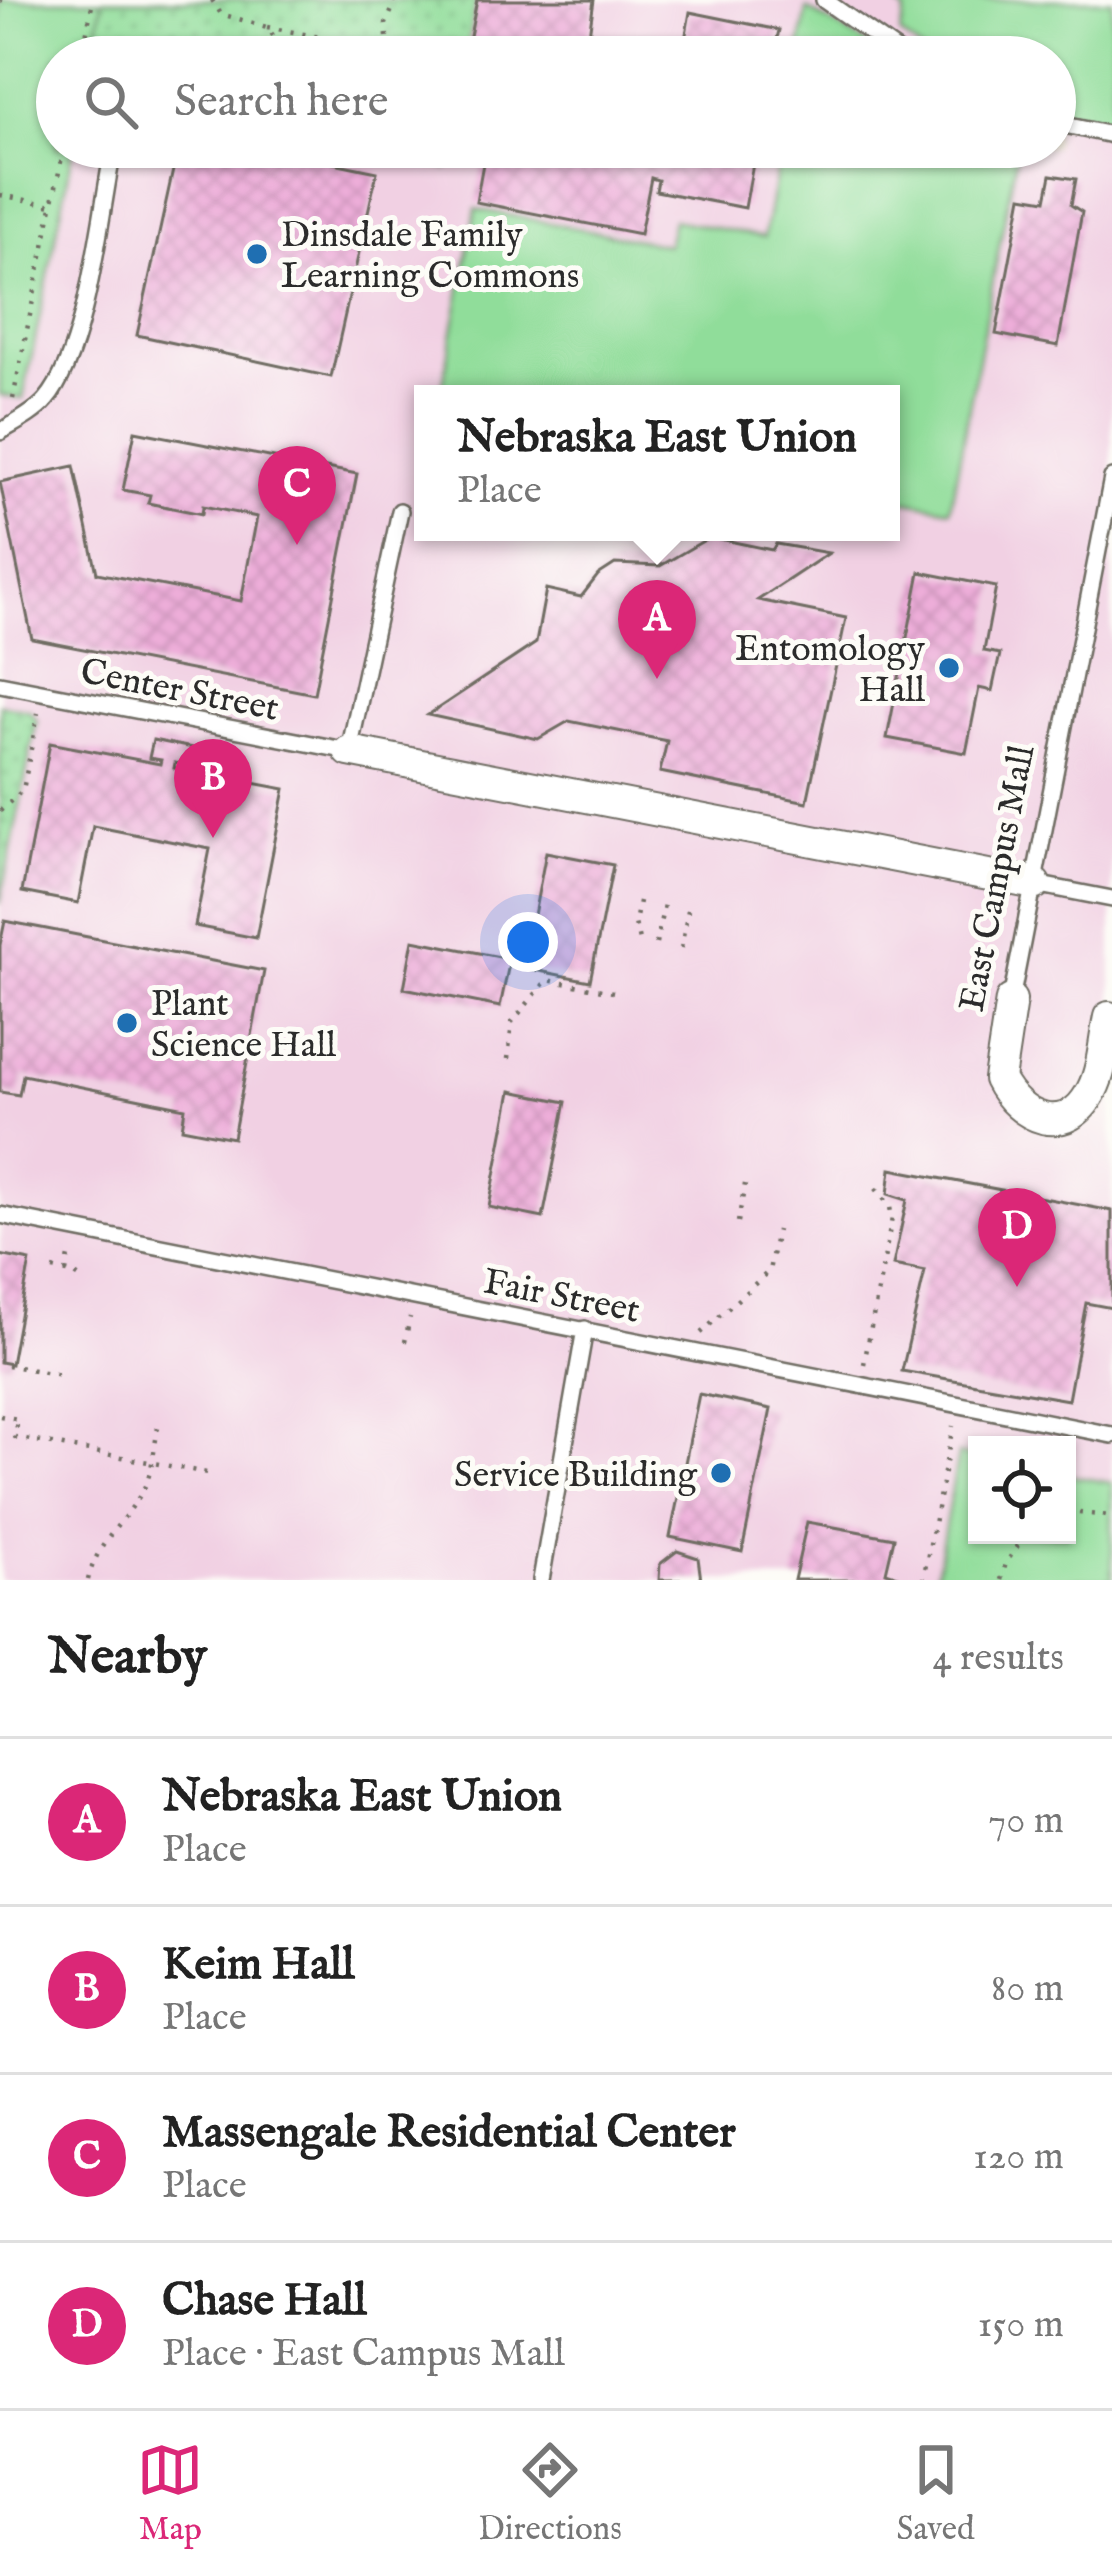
<!DOCTYPE html>
<meta charset="utf-8">
<style>
:root{--surface:#fff;--page:#f2f2f2;--text:#222;--muted:#767676;--line:#e0e0e0;--accent:#db2777}
body{margin:0;font-family:"IM FELL English",serif;background:var(--page);color:var(--text)}
.controls{position:absolute;right:36px;bottom:36px;display:grid;overflow:hidden;border-radius:0px;box-shadow:0 3px 9px #0004}
.controls button{width:108px;height:108px;display:grid;place-items:center;padding:0;border:0;border-bottom:3px solid var(--line);background:var(--surface);color:var(--text);font:60px sans-serif}
.you{position:absolute;left:528px;top:942px;width:42px;height:42px;margin:-30px;border:9px solid #fff;border-radius:50%;background:#1a73e8;box-shadow:0 0 0 18px #1a73e833}
.badge{display:grid;place-items:center;width:78px;height:78px;border-radius:50%;background:var(--accent);color:#fff;font-size:39px;font-weight:700}
.pin{position:absolute;translate:-50% -99px;filter:drop-shadow(0 3px 6px #0008)}
.pin::after{content:'';position:absolute;top:63px;width:42px;height:36px;background:inherit;clip-path:polygon(0 0,100% 0,50% 100%)}
.popup{position:absolute;left:414px;top:385px;width:486px;height:156px;box-sizing:border-box;display:grid;place-content:center;border-radius:0px;background:var(--surface);filter:drop-shadow(0 3px 9px #0005);font-size:39px;white-space:nowrap;color:var(--muted)}
.popup b{font-size:45px;color:var(--text)}
.popup::after{content:'';position:absolute;left:50%;top:100%;margin-left:-24px;border:24px solid transparent;border-top-color:var(--surface)}
.list{margin:0;padding:0;list-style:none}
h2{display:flex;justify-content:space-between;align-items:center;height:156px;margin:0;padding:0 48px;font-size:51px}
h2 small{font-size:39px;font-weight:400;color:var(--muted)}
.list li{display:grid;grid-template-columns:78px 1fr auto;gap:36px;align-items:center;box-sizing:border-box;height:168px;padding:0 48px;border-top:3px solid var(--line)}
.list b{display:block;font-size:45px;white-space:nowrap}
.list p{margin:0;font-size:39px;white-space:nowrap;color:var(--muted)}
.list em{font-size:39px;font-style:normal;color:var(--muted)}
.icon{flex:none;width:66px;height:66px;fill:none;stroke:currentColor;stroke-width:2;stroke-linecap:round;stroke-linejoin:round}
.map{position:relative;flex:none;width:1112px;height:1580px;overflow:hidden}
.search{position:absolute;background:var(--surface);box-shadow:0 3px 9px #0004;left:36px;right:36px;top:36px;height:132px;display:flex;align-items:center;gap:30px;box-sizing:border-box;padding:0 42px;border-radius:66px;color:var(--muted);font-size:45px}
.sheet{height:828px;background:var(--surface)}
nav{display:flex;justify-content:space-around;align-items:center;box-sizing:border-box;height:168px;border-top:3px solid var(--line);background:var(--surface);font-size:33px;color:var(--muted)}
nav a{display:grid;justify-items:center;gap:6px}
nav .on{color:var(--accent)}
.map>svg:first-child{display:block}
.built{fill:#f1d0e3;fill-rule:evenodd}
.green{fill:#90dd9a;stroke:#5e8462;stroke-width:3}
.garden{fill:url(#garden-dots);stroke:#5e8462;stroke-width:3}
.building{fill:url(#building-cross-hatch)}
.lines{fill:none;stroke-linecap:round;stroke-linejoin:round}
.lane-casing{stroke:#706d64;stroke-width:20}
.street-casing{stroke:#706d64;stroke-width:34}
.path{stroke:#706d64;stroke-width:4.5;stroke-dasharray:3 9;stroke-linecap:butt}
.lane{stroke:#fff;stroke-width:15}
.street{stroke:#fff;stroke-width:30}
.poi-dot{fill:#1f6fb2;stroke:#fdfcf7;stroke-width:4.5}
.labels{text-anchor:middle;stroke-width:10;stroke-linejoin:round;paint-order:stroke}
.poi-label{font-size:36px;fill:#2b2b2b;stroke:#fdfcf7;text-anchor:start}
.street-label{font-size:36px;fill:#2b2b2b;stroke:#fdfcf7}
</style>
<div class="map">
<svg width="1112" height="1580" viewBox="0 0 1112 1580">
<defs>
<pattern id="garden-dots" width="8" height="8" patternUnits="userSpaceOnUse" patternTransform="scale(3)"><rect width="8" height="8" fill="#90dd9a"/><path d="M2 2h.1M6 6h.1" fill="none" stroke="#7cbe85" stroke-width="1.8" stroke-linecap="round"/></pattern>
<pattern id="building-cross-hatch" width="8" height="8" patternUnits="userSpaceOnUse" patternTransform="scale(3)"><rect width="8" height="8" fill="#edadd9"/><path d="M0 0l8 8M0 8l8-8" fill="none" stroke="#cb95ba"/></pattern>
</defs>
<rect width="100%" height="100%" fill="#fdfcf7"/>
<filter id="ink" filterUnits="userSpaceOnUse"><feTurbulence type="fractalNoise" baseFrequency=".00833" numOctaves="2"/><feDisplacementMap in="SourceGraphic" scale="24" xChannelSelector="R" yChannelSelector="G"/><feConvolveMatrix kernelMatrix="1 2 1 2 8 2 1 2 1" color-interpolation-filters="sRGB"/></filter>
<filter id="wash" filterUnits="userSpaceOnUse"><feTurbulence type="fractalNoise" baseFrequency=".004" numOctaves="4" result="noise"/><feDisplacementMap in="SourceGraphic" scale="48" xChannelSelector="R" yChannelSelector="G"/><feGaussianBlur stdDeviation="2.7" result="paint"/><feColorMatrix in="noise" values="0 0 0 0 0 0 0 0 0 0 0 0 0 0 0 0 0 1.4 0 .05"/><feComposite in="paint" operator="in"/></filter>
<g filter="url(#wash)">
<rect width="100%" height="100%" fill="#f1e7cd"/>
<!-- built -->
<path class="built" d="M0,0H1112V1580H0ZM57,57H1055V147H57ZM423,394H891V532H423ZM977,1445H1067V1535H977Z"/>
<!-- green -->
<path class="green" d="M0,0H103L92,57H57V147H74L23,399L0,395Z
M890,0H1112V122L1055,111V57H929L900,34L906,12Z
M807,9L889,57H798Z
M781,147H1018L950,509L891,498V394H441L476,209L667,245L673,220L764,237Z
M958,1455L977,1458V1535H1067V1475L1112,1483V1580H935Z"/>
<!-- garden -->
<path class="garden" d="M103,0H477L466,57H92Z
M340,147H450L447,168Z
M0,704L29,710L37,720L0,904Z"/>
<g id="blocks">
<!-- building -->
<path class="building" d="M477,0H594L587,49L617,57H466Z
M690,12L779,30L773,57H682Z
M178,147H256L377,172L331,377L137,335Z
M486,147H756L745,208L656,191L658,180L651,178L640,234L476,202Z
M1051,175L1076,179L1071,205L1082,212L1058,346L996,334L1022,196L1046,200Z
M135,431L357,474L314,694L32,639L0,482L74,466L97,573L241,601L257,517L203,506L202,514L148,503L150,495L123,490Z
M710,537L772,550L776,544L829,553L758,600L846,618L807,802L660,772L667,741L569,721L538,739L428,715L536,643L546,589L581,597L598,575L615,564L660,566Z
M920,572L996,587L984,651L1000,654L992,691L979,688L966,753L887,738Z
M153,740L192,748L189,766L175,763L174,768L285,789L256,938L195,926L210,849L93,826L78,903L22,892L50,743L160,764L161,760L149,758Z
M546,852L613,865L590,981L524,968Z
M5,921L264,971L233,1138L182,1128L185,1108L23,1075L19,1095L0,1092V945Z
M413,940L510,959L500,1007L404,988Z
M511,1091L566,1102L543,1218L489,1207Z
M891,1169L1112,1211V1308L1086,1303L1068,1400L902,1371L925,1271L893,1265L907,1200L888,1194Z
M0,1255L30,1261L11,1364L0,1362Z
M699,1394L771,1409L742,1552L670,1537Z
M807,1522L894,1538L886,1572L910,1580H794Z
M677,1551L698,1558L701,1580H659L660,1564Z"/>
</g>
</g>
<g filter="url(#ink)">
<use href="#blocks" fill-opacity="0" stroke="#706d64" stroke-width="3"/>
<g class="lines">
<!-- lane casing -->
<g class="lane-casing">
<path id="lane" d="M824,0L905,57
M1055,123L1112,135
M0,432C15,423 35,413 46,400C86,354 100,218 112,156
M0,684L349,751L400,511
M1035,884L1112,899
M1011,1000L1112,478
M0,1215L1112,1435
M541,1580L585,1329"/>
</g>
<!-- street casing -->
<g class="street-casing">
<path id="street" d="M349,751L1035,884
M1011,1000L999,1079C1019,1119 1067,1140 1092,1090C1103,1069 1104,1040 1109,1017"/>
</g>
<!-- path -->
<path class="path" d="M212,0L221,14L267,27L277,41L303,57
M396,0L386,24L388,50L397,57
M0,1L2,0
M267,27L388,50
M82,57L93,0
M0,195L52,205
M13,399L64,147
M0,811L23,790L38,713
M639,901L635,923L639,941
M656,944L664,904
M681,948L688,910
M508,1059L512,1022L547,980L613,992
M738,1222L745,1184
M53,1269L72,1273L84,1281
M66,1272L69,1256
M701,1333L769,1271L777,1230
M405,1342L410,1317
M864,1364L892,1218L890,1207L874,1186
M7,1365L66,1376
M0,1416L18,1419L15,1437L207,1473
M1067,1512L1112,1516
M88,1580C97,1542 123,1524 142,1492C153,1472 154,1449 158,1427
M923,1580L953,1426
M1001,1580L1006,1563L1025,1535"/>
<!-- lane -->
<use href="#lane" class="lane"/>
<!-- street -->
<use href="#street" class="street"/>
</g>
</g>
<!-- markers -->
<g class="poi-dot">
<circle cx="257" cy="254" r="12"/>
<circle cx="949" cy="668" r="12"/>
<circle cx="127" cy="1023" r="12"/>
<circle cx="721" cy="1473" r="12"/>
</g>
<g class="labels">
<!-- poi labels -->
<g class="poi-label">
<text x="281" y="246">Dinsdale Family<tspan x="281" dy="41">Learning Commons</tspan></text>
<text x="925" y="660" text-anchor="end">Entomology<tspan x="925" dy="41">Hall</tspan></text>
<text x="151" y="1015">Plant<tspan x="151" dy="41">Science Hall</tspan></text>
<text x="697" y="1486" text-anchor="end">Service Building</text>
</g>
<!-- street labels -->
<g class="street-label">
<text transform="translate(180 688) rotate(11)" y="13">Center Street</text>
<text transform="translate(995 878) rotate(-79)" y="13">East Campus Mall</text>
<text transform="translate(562 1294) rotate(11)" y="13">Fair Street</text>
</g>
</g>
</svg>
<div class="controls">
<button><svg class="icon" aria-label="locate" viewBox="0 0 24 24"><circle cx="12" cy="12" r="6"/><path d="M12 2v4M12 18v4M2 12h4M18 12h4"/></svg></button>
</div>
<div class="you"></div>
<div class="pin badge" style="left:657px;top:679px">A</div>
<div class="popup"><b>Nebraska East Union</b>Place</div>
<div class="pin badge" style="left:213px;top:838px">B</div>
<div class="pin badge" style="left:297px;top:545px">C</div>
<div class="pin badge" style="left:1017px;top:1287px">D</div>
<div class="search"><svg class="icon" aria-label="search" viewBox="0 0 24 24"><circle cx="10" cy="10" r="6"/><path d="M15 15l6 6"/></svg>Search here</div>
</div>
<section class="sheet">
<h2>Nearby<small>4 results</small></h2>
<ul class="list">
<li><span class="badge">A</span><div><b>Nebraska East Union</b><p>Place</p></div><em>70 m</em></li>
<li><span class="badge">B</span><div><b>Keim Hall</b><p>Place</p></div><em>80 m</em></li>
<li><span class="badge">C</span><div><b>Massengale Residential Center</b><p>Place</p></div><em>120 m</em></li>
<li><span class="badge">D</span><div><b>Chase Hall</b><p>Place · East Campus Mall</p></div><em>150 m</em></li>
</ul>
</section>
<nav>
<a class="on"><svg class="icon" aria-label="map" viewBox="0 0 24 24"><path d="M3 6l6-2 6 2 6-2v14l-6 2-6-2-6 2zM9 4v14M15 6v14"/></svg>Map</a>
<a><svg class="icon" aria-label="directions" viewBox="0 0 24 24"><path d="M12 3l9 9-9 9-9-9zM9 14v-3h6M13 9l2 2-2 2"/></svg>Directions</a>
<a><svg class="icon" aria-label="saved" viewBox="0 0 24 24"><path d="M7 4h10v16l-5-4-5 4z"/></svg>Saved</a>
</nav>
